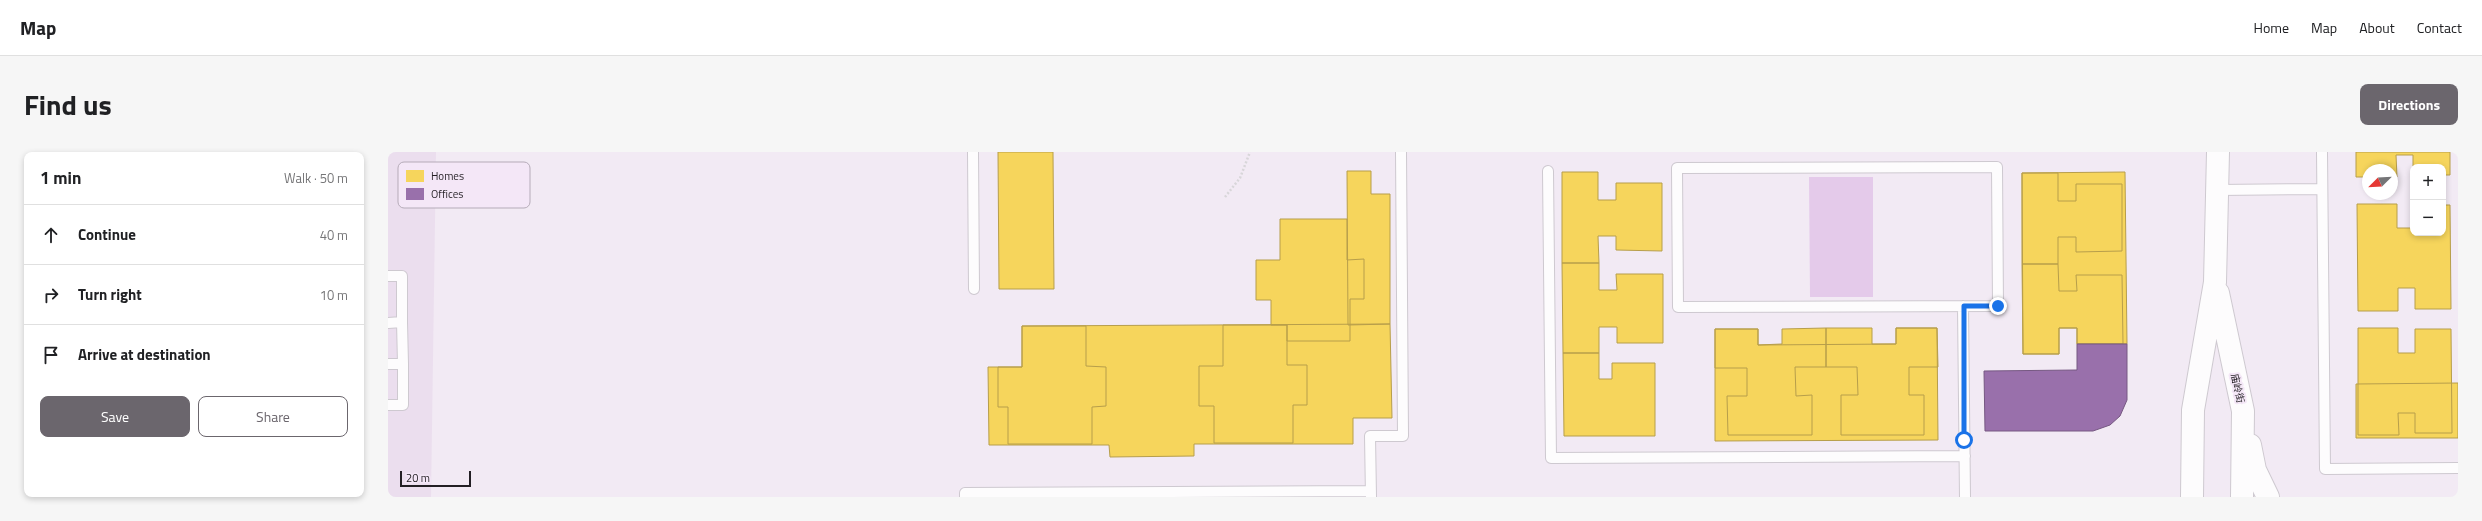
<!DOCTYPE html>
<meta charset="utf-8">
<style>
:root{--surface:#fff;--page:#f6f6f6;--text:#202124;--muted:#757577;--line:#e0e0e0;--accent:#6b666d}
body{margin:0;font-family:"Titillium Web","Noto Sans SC",sans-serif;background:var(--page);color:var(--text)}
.controls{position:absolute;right:12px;top:12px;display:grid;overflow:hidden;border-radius:8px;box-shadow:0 2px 6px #0003}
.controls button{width:36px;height:36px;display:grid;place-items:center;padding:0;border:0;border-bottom:1px solid var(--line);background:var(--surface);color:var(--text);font:20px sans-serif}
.compass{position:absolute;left:1974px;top:12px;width:36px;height:36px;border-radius:50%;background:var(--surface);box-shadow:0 2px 6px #0003;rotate:246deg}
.scale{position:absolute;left:12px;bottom:10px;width:71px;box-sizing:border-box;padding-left:4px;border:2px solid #231f24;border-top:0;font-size:11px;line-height:14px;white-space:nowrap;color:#231f24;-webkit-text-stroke:3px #f4e7f7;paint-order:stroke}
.stop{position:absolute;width:12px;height:12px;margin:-9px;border:3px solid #1a73e8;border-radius:50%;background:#fff}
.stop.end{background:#1a73e8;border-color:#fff;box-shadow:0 1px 4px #0008}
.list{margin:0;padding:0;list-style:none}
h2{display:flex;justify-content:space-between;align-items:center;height:52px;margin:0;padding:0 16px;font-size:17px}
h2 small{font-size:13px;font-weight:400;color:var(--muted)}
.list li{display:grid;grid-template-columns:26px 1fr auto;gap:12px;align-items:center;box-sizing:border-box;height:60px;padding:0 16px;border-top:1px solid var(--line)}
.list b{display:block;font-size:15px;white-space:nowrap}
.list em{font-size:13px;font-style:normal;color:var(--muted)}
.actions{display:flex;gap:8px;padding:12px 16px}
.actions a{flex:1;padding:9px 0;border:1px solid var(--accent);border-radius:8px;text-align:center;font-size:14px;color:var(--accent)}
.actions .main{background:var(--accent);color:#fff}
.icon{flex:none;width:22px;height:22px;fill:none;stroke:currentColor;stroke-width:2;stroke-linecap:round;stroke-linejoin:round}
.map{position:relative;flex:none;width:2070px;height:345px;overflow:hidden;border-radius:8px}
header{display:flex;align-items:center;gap:24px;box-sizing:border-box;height:56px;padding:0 20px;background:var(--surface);border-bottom:1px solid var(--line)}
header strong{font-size:19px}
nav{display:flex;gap:22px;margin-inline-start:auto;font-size:14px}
.intro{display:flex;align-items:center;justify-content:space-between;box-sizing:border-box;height:96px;padding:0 24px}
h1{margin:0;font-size:28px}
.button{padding:10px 18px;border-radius:8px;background:var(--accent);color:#fff;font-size:14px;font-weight:700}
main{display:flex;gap:24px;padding:0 24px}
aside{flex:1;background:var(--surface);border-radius:8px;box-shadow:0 2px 6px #0003}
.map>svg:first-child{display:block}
.built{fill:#ebdeee}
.green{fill:#e4caea}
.homes{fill:#f6d55c;stroke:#b79e4b}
.offices{fill:#9970ab;stroke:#765882}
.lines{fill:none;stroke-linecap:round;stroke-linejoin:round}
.service-casing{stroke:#cec9d0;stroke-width:12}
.tertiary-casing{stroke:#cec9d0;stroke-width:24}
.path{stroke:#d8d6d9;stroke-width:2.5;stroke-dasharray:2 2;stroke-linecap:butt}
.service{stroke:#fdfcfd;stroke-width:10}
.tertiary{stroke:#fdfcfd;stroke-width:22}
.route{stroke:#1a73e8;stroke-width:5}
.labels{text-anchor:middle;stroke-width:4;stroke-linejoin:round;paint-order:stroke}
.street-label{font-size:10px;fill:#231f24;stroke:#f4e7f7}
.key{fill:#f4e7f7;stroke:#b5abb8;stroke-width:1}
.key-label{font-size:11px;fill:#231f24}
</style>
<header>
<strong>Map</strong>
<nav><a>Home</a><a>Map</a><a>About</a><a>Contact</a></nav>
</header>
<div class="intro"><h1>Find us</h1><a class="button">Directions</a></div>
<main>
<aside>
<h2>1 min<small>Walk · 50 m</small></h2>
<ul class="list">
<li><svg class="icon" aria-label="ahead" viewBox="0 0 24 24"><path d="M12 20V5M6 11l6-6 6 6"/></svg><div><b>Continue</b></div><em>40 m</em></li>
<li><svg class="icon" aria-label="right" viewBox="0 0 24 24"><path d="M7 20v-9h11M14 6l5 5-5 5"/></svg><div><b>Turn right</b></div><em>10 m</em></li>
<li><svg class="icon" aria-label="arrive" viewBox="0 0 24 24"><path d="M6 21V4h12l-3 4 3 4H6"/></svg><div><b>Arrive at destination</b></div></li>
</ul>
<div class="actions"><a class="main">Save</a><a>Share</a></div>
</aside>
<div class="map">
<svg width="2070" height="345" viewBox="0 0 2070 345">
<rect width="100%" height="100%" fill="#f2eaf4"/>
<!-- built -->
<path class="built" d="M0,0H48L43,345H0Z"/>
<!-- green -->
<path class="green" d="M1421,25H1485V145H1422Z"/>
<!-- homes -->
<path class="homes" d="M610,0H665L666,137H611Z
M1968,0H2062V23H2055V15H2025V3H2008L2009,25H2004V18H1980V25H1968Z
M959,19H983V42H1002V172L960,173Z
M1174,20H1210V48H1228V31H1274V99L1228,98V84H1210L1211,111H1174Z
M1737,20L1739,192H1689V176H1671V202H1635L1634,21Z
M1634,21H1670V49H1688V32H1734V99L1688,100V85H1670V112H1634Z
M1969,52H2009V76H2025V81H2055V53H2062L2063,157H2027V136H2010V159H1970Z
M892,67H959V108L976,107V147H962V189H899V173H883V148H868V108H892Z
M1174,111H1211V138H1229L1228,122H1275V191H1229V175H1211V201H1175Z
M1634,112H1670L1671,139H1689L1688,123H1734L1735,192H1689V176H1671V202H1635Z
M1002,172L1004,266H965V292H806V304L722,305L721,293H601L600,215H634V174Z
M835,173H899V213H919V253H905V291H826V254H811V214H835Z
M634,174H698V214L718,215V254L704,255V292H620V255H610V215H634Z
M1438,176V215H1407L1408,244L1424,243V283H1340L1339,244H1359V216H1327V177H1370V193L1394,192V177Z
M1438,176H1484V192H1508V176H1549L1550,215H1521V243H1536V283H1453V243H1470L1469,215H1438Z
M1508,176H1549L1550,288L1327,289V177H1370V193L1508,192Z
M1970,176H2010V201H2027V177H2063L2064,281H2027V261H2010L2011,283H1970Z
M1175,201H1211V227H1224V211H1267V284H1176Z
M2070,231V286H1968V232Z"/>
<!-- offices -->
<path class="offices" d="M1689,192H1739V248L1732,264L1722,273L1705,279H1597L1596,219L1689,218Z"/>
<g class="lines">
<!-- service casing -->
<g class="service-casing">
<path id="service" d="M585,0L586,137
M1934,0L1937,317L2070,316
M1609,15L1610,154L1290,155L1289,16Z
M1160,19L1163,306L1577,304
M1830,38L1934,37
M0,124H14V170L0,171
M1575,154L1577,345
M0,212H15L14,170
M0,253H15V212
M577,345V341L983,339
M983,345L982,284H1015L1013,0"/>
</g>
<!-- tertiary casing -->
<g class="tertiary-casing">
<path id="tertiary" d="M1830,141L1855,259L1854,345
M1862,293L1867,318L1880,345
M1804,345L1805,258L1827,130L1830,0"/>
</g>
<!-- path -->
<path class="path" d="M837,45L852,26L862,0"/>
<!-- service -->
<use href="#service" class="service"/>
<!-- tertiary -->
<use href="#tertiary" class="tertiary"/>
</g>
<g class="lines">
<!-- route -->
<path class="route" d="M1576,288V154H1610"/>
</g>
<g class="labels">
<!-- street labels -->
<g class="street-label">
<text transform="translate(1850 236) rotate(78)" y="4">庙岭街</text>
</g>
</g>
<!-- legend -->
<rect x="10" y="10" width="132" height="46" rx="6" class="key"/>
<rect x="18" y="18" width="18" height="12" fill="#f6d55c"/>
<rect x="18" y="36" width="18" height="12" fill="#9970ab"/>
<g class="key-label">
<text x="43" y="28">Homes</text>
<text x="43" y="46">Offices</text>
</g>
</svg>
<div class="controls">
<button>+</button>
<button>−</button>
</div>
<svg class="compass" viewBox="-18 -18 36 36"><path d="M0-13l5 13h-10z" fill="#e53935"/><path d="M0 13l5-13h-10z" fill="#757577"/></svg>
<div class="scale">20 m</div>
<div class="stop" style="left:1576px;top:288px"></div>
<div class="stop end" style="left:1610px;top:154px"></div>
</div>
</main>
